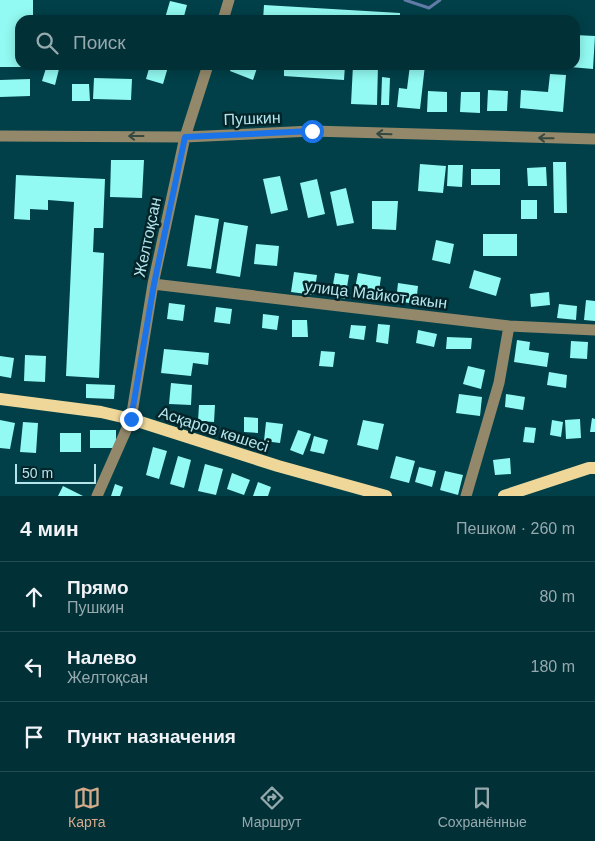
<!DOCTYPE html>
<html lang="ru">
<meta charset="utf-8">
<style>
:root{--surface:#013037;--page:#0f3c42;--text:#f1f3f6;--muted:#96a9ad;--line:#234b52;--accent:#d6ab8b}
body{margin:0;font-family:Helvetica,sans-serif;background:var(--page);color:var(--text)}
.scale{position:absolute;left:15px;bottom:12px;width:81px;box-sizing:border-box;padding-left:5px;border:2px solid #b5e4ec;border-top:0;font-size:14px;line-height:18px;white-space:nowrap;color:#b5e4ec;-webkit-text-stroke:4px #03252a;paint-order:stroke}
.stop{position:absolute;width:15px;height:15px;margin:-11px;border:4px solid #1a73e8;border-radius:50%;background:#fff}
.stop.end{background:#1a73e8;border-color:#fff;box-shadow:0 1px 5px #0008}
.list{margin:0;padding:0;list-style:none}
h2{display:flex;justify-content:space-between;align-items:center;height:65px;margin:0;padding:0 20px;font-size:21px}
h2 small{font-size:16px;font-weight:400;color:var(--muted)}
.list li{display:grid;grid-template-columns:32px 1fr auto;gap:15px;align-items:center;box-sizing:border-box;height:70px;padding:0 20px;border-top:1px solid var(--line)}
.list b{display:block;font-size:19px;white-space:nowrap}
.list p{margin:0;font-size:16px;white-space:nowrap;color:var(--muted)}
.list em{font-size:16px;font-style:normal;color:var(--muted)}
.icon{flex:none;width:28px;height:28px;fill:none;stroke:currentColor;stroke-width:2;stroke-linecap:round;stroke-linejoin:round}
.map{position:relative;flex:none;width:595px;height:496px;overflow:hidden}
.search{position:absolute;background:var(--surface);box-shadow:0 2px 12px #0003;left:15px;right:15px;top:15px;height:55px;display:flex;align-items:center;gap:12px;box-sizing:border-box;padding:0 18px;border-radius:15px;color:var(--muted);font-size:19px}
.sheet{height:275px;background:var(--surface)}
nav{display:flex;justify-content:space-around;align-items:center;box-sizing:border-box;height:70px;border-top:1px solid var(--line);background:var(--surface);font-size:14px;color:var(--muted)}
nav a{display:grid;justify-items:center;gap:2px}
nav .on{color:var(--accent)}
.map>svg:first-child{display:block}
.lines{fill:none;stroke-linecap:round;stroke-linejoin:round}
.stream{stroke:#617ba7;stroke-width:3}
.building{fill:#92faf2}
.minor{stroke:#93886a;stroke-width:11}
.major{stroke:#eed798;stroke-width:12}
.oneway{stroke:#354840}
.route{stroke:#1a73e8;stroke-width:6}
.labels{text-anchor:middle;stroke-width:5;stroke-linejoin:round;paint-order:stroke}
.street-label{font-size:16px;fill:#b5e4ec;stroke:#03252a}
</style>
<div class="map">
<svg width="595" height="496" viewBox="0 0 595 496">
<rect width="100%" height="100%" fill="#014049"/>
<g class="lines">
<!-- stream -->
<path class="stream" d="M405,0L429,8L440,0"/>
</g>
<!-- building -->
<path class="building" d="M0,0H33V20H20V65H22V67H0Z
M170,1L187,5L183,20L165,18Z
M264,5L400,13V20H263Z
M575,35L595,36L593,69L570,67V65H575Z
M47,65H60L55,85L42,81Z
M150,65L168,67L163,84L146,79Z
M232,65H258L253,80L230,71Z
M284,65H345L344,80L284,76Z
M353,65H378L377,105L351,104Z
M410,65H425L420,109L397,107L399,88L407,89Z
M550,74L566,75L563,112L520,108L521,90L548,92Z
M382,77L390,78L389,105H381Z
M94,78L132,79L131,100L93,99Z
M30,79V96L0,97V80Z
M72,84H89L90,101H72Z
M488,90L508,91L507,111H487Z
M428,91L447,92V112H427Z
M461,92H480V113L460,112Z
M111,160H144L142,198L110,197Z
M553,162H566L567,213H554Z
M420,164L446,166L443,193L418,191Z
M448,165H463L462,187L447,186Z
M546,167L547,186H528L527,168Z
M471,169H500V185H471Z
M16,175L105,179L103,228H94L93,252L104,253L99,378L66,376L74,202L48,200V210L30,209V220L14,219Z
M280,176L288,210L271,214L263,179Z
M317,179L325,214L308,218L300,183Z
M346,188L354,223L337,226L330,192Z
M521,200H537V219H521Z
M372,201H398L396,230L372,229Z
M195,215L219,219L211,269L187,266Z
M224,222L248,226L240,277L216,273Z
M483,234H517V256H483Z
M436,240L454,244L450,264L432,260Z
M256,244L279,246L277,266L254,264Z
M474,270L501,278L496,296L469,288Z
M294,272L317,275L314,295L291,292Z
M335,273L349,275L345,299L331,296Z
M358,273L381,277L378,298L354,294Z
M398,283L418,286L416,304L396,301Z
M549,292L550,305L531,307L530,294Z
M586,300L595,301V321L584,320Z
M169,303L185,305L183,321L167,319Z
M559,304L577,306L576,320L557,318Z
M216,307L232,309L230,324L214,322Z
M263,314L279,316L277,330L262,328Z
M292,320H307L308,337H292Z
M378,324L390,325L388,344L376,342Z
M351,325L366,326L364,340L349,338Z
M418,330L437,334L434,347L416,343Z
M447,337L472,338L471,349H446Z
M517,340L530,342L529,350L549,353L547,367L514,362Z
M571,341L588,342L587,359L570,358Z
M164,349L209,353L208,365L193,363L191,376L161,373Z
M321,351L335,352L333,367L319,366Z
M25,355L46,356L45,382L24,381Z
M0,356L14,358L11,378L0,376Z
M468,366L485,370L481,389L463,384Z
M549,372L567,375L566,388L547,385Z
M171,383L192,385L191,405L169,404Z
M86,384L115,385L114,399L86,398Z
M459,394L482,397L480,416L456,413Z
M506,394L525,397L523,410L505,407Z
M199,405H215L214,422L198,421Z
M244,417L258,418V433L244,432Z
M592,418L595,419V432H590Z
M580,419L581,438L566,439L565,420Z
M0,420L15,423L10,449L0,448Z
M363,420L384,424L378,450L357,445Z
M552,420L563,422L561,437L550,435Z
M23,422L38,423L36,453L20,452Z
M266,422L283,424L280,443L264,441Z
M525,427L536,428L534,443L523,442Z
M90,430H116V448H90Z
M298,430L311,434L303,455L290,450Z
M60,433H81V452H60Z
M314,436L328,440L324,454L310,451Z
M153,447L167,451L159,479L146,475Z
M178,456L191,460L184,488L170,484Z
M396,456L415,461L409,483L390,478Z
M510,458L511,474L495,475L493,460Z
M205,464L223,469L216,495L198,491Z
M419,467L436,471L432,487L415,482Z
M445,471L463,475L458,495L440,490Z
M232,473L250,480L244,495L227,489Z
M258,482L271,487L268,496H253Z
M115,484L123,487L120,496H111Z
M63,486L83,496H58Z"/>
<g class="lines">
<!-- minor -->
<path class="minor" d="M223,20L229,0
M0,136L185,137L312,131L595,139
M153,284L509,326L595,330
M97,496L131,419L153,284L185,137L208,65
M466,496L499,383L509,326"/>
<!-- major -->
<path class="major" d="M0,399L101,412L131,419L278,466L386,496
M504,496L589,468H595"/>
</g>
<!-- one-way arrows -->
<defs><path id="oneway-shaft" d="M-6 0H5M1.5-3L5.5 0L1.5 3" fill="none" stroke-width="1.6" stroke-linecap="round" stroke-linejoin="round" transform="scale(1.25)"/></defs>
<g class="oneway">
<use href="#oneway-shaft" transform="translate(384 134) rotate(-178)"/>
<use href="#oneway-shaft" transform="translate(136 136) rotate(-180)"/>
<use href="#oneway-shaft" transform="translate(546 138) rotate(-179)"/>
</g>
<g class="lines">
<!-- route -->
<path class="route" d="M131,419L154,284L185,137L312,131"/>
</g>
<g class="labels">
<!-- street labels -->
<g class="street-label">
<text transform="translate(252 118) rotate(-2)" y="6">Пушкин</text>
<text transform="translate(147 237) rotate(-78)" y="6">Желтоқсан</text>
<text transform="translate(376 294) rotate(7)" y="6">улица Майкот акын</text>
<text transform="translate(214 429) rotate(18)" y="6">Асқаров көшесі</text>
</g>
</g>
</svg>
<div class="scale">50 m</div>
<div class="stop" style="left:312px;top:131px"></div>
<div class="stop end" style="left:131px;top:419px"></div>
<div class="search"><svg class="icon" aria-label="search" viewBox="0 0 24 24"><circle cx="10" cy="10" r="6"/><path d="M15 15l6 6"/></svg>Поиск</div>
</div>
<section class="sheet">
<h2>4 мин<small>Пешком · 260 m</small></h2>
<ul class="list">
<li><svg class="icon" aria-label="ahead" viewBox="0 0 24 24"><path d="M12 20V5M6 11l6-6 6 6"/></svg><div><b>Прямо</b><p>Пушкин</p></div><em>80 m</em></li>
<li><svg class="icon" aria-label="left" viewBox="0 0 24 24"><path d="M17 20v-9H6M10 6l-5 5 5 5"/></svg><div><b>Налево</b><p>Желтоқсан</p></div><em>180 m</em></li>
<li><svg class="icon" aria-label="arrive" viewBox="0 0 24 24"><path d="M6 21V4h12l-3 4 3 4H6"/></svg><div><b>Пункт назначения</b></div></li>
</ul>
</section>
<nav>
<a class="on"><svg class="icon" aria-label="map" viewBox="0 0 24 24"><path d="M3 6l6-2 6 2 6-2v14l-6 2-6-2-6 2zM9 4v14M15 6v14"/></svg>Карта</a>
<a><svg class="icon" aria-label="directions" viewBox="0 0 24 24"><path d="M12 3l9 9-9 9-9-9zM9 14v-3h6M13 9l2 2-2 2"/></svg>Маршрут</a>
<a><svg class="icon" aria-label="saved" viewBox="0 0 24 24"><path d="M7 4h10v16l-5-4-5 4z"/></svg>Сохранённые</a>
</nav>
